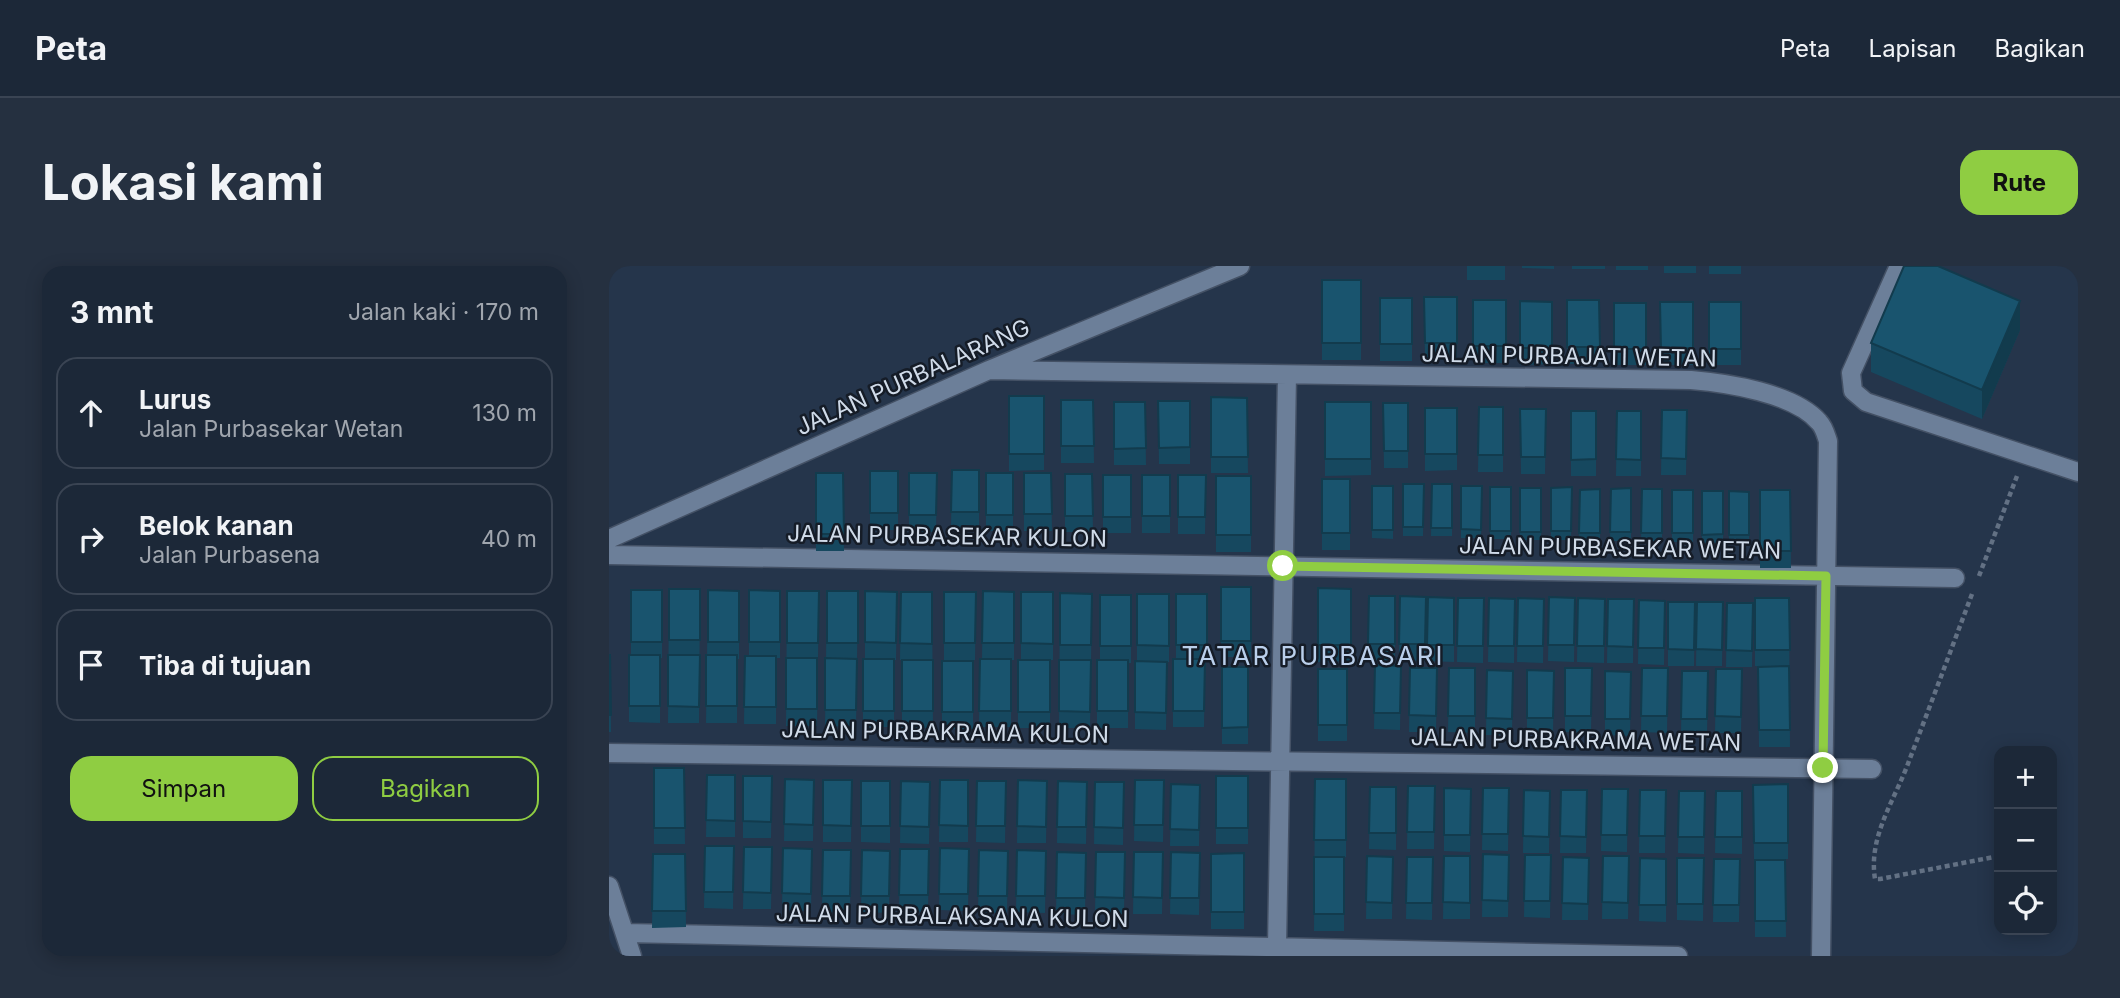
<!DOCTYPE html>
<html lang="id">
<meta charset="utf-8">
<style>
:root{--surface:#1c2838;--page:#253040;--text:#f1f3f6;--muted:#a0a6ae;--line:#3a4453;--accent:#8fcd42}
body{margin:0;font-family:Inter,sans-serif;background:var(--page);color:var(--text)}
.controls{position:absolute;right:21px;bottom:21px;display:grid;overflow:hidden;border-radius:14px;box-shadow:0 4px 18px #0003}
.controls button{width:63px;height:63px;display:grid;place-items:center;padding:0;border:0;border-bottom:2px solid var(--line);background:var(--surface);color:var(--text);font:35px sans-serif}
.stop{position:absolute;width:21px;height:21px;margin:-16px;border:5px solid #8fcd42;border-radius:50%;background:#fff}
.stop.end{background:#8fcd42;border-color:#fff;box-shadow:0 2px 7px #0008}
.list{margin:0;padding:0;list-style:none}
h2{display:flex;justify-content:space-between;align-items:center;height:91px;margin:0;padding:0 28px;font-size:30px}
h2 small{font-size:23px;font-weight:400;color:var(--muted)}
.list li{display:grid;grid-template-columns:46px 1fr auto;gap:21px;align-items:center;box-sizing:border-box;height:112px;margin:0 14px 14px;padding:0 14px;border:2px solid var(--line);border-radius:21px}
.list b{display:block;font-size:26px;white-space:nowrap}
.list p{margin:0;font-size:23px;white-space:nowrap;color:var(--muted)}
.list em{font-size:23px;font-style:normal;color:var(--muted)}
.actions{display:flex;gap:14px;padding:21px 28px}
.actions a{flex:1;padding:16px 0;border:2px solid var(--accent);border-radius:21px;text-align:center;font-size:24px;color:var(--accent)}
.actions .main{background:var(--accent);color:#111}
.icon{flex:none;width:38px;height:38px;fill:none;stroke:currentColor;stroke-width:2;stroke-linecap:round;stroke-linejoin:round}
.map{position:relative;flex:none;width:1469px;height:690px;overflow:hidden;border-radius:21px}
header{display:flex;align-items:center;gap:42px;box-sizing:border-box;height:98px;padding:0 35px;background:var(--surface);border-bottom:2px solid var(--line)}
header strong{font-size:33px}
nav{display:flex;gap:38px;margin-inline-start:auto;font-size:24px}
.intro{display:flex;align-items:center;justify-content:space-between;box-sizing:border-box;height:168px;padding:0 42px}
h1{margin:0;font-size:49px}
.button{padding:18px 32px;border-radius:21px;background:var(--accent);color:#111;font-size:24px;font-weight:700}
main{display:flex;gap:42px;padding:0 42px}
aside{flex:1;background:var(--surface);border-radius:21px;box-shadow:0 4px 18px #0003}
.map>svg:first-child{display:block}
.lines{fill:none;stroke-linecap:round;stroke-linejoin:round}
.minor-casing{stroke:#445165;stroke-width:21}
.path{stroke:#637184;stroke-width:4.5;stroke-dasharray:5 3.5;stroke-linecap:butt}
.minor{stroke:#6c7f99;stroke-width:18}
.wall{fill:#16485f}
.shaded-wall{fill:#123b4d}
.building{fill:#19546e;stroke:#123b4d;stroke-width:2}
.route{stroke:#8fcd42;stroke-width:9}
.labels{text-anchor:middle;stroke-width:5;stroke-linejoin:round;paint-order:stroke}
.street-label{font-size:23px;fill:#d0dbe9;stroke:#151c27}
.quarter-label{font-size:26px;letter-spacing:2px;fill:#bacfeb;stroke:#151c27}
</style>
<header>
<strong>Peta</strong>
<nav><a>Peta</a><a>Lapisan</a><a>Bagikan</a></nav>
</header>
<div class="intro"><h1>Lokasi kami</h1><a class="button">Rute</a></div>
<main>
<aside>
<h2>3 mnt<small>Jalan kaki · 170 m</small></h2>
<ul class="list">
<li><svg class="icon" aria-label="ahead" viewBox="0 0 24 24"><path d="M12 20V5M6 11l6-6 6 6"/></svg><div><b>Lurus</b><p>Jalan Purbasekar Wetan</p></div><em>130 m</em></li>
<li><svg class="icon" aria-label="right" viewBox="0 0 24 24"><path d="M7 20v-9h11M14 6l5 5-5 5"/></svg><div><b>Belok kanan</b><p>Jalan Purbasena</p></div><em>40 m</em></li>
<li><svg class="icon" aria-label="arrive" viewBox="0 0 24 24"><path d="M6 21V4h12l-3 4 3 4H6"/></svg><div><b>Tiba di tujuan</b></div></li>
</ul>
<div class="actions"><a class="main">Simpan</a><a>Bagikan</a></div>
</aside>
<div class="map">
<svg width="1469" height="690" viewBox="0 0 1469 690">
<rect width="100%" height="100%" fill="#25354b"/>
<g class="lines">
<!-- minor casing -->
<g class="minor-casing">
<path id="minor" d="M1290,0L1242,107L1244,125L1257,136L1469,206
M380,104L1082,114C1118,117 1185,127 1210,156C1215,161 1217,169 1219,175L1212,690
M0,273L380,104L631,0
M0,289L1346,312
M0,487L1263,503
M0,620L23,690
M17,667L1069,690
M668,681L678,109"/>
</g>
<!-- path -->
<path class="path" d="M1370,310L1408,210
M1363,328C1342,384 1321,440 1300,495C1286,534 1259,570 1266,613H1271L1390,590"/>
<!-- minor -->
<use href="#minor" class="minor"/>
</g>
<!-- wall -->
<path class="wall" d="M858,0H896V14H858Z
M913,0H945V3L913,2Z
M963,0H996V3H963Z
M1007,0H1039V4H1007Z
M1055,0H1087V7H1055Z
M1100,0H1132V8H1100Z
M713,14H752V94H713Z
M815,31H848V94H816Z
M771,32H803V95H771Z
M864,34H897V97H864Z
M958,34H990L991,97L958,98Z
M911,35L943,36V98L911,99Z
M1051,36H1084V99H1052Z
M1100,36H1132V99H1100Z
M1005,37H1037V99H1005Z
M1411,64L1373,153L1262,106V77Z
M400,130H435V204L400,205Z
M602,131L638,132L639,207H602Z
M452,134H484L485,197H452Z
M549,135H581V198H550Z
M505,136H536L537,199H505Z
M716,136H762V209L716,210Z
M774,137H799V202H775Z
M870,141H894V206H869Z
M816,142H848V204L816,205Z
M911,143H937L936,208H912Z
M1053,144H1078L1077,209H1052Z
M962,145H987V210H962Z
M1008,145H1032V210H1007Z
M343,204H370V263H342Z
M261,205H289V264H261Z
M207,207H234L235,285H207Z
M300,207H328L327,266H300Z
M377,207H404V265H377Z
M415,207H442L443,265H415Z
M456,208H483L484,266H456Z
M494,209H522V267H494Z
M533,209H561V267H533Z
M569,209H597L596,268H569Z
M607,210H642V286H607Z
M713,213H741V284H713Z
M794,218H815L814,270H794Z
M823,218H843V270H822Z
M763,220H784V273L763,272Z
M852,220H873L872,272H852Z
M881,221H902V273H881Z
M963,221L962,274H942V222Z
M911,222H932V274H911Z
M1022,222V275H1001L1002,223Z
M991,223V275H970L971,224Z
M1033,223H1053V275H1032Z
M1063,224H1084V276H1063Z
M1151,224H1181L1182,302H1151Z
M1093,225H1114V277H1093Z
M1120,225L1140,226V277L1120,278Z
M612,321H642V391H612Z
M709,322L742,323V395L709,396Z
M60,323H91L90,457H59Z
M22,324H53V392H51V457L20,456V389H22Z
M99,324L130,325V393H128V457H97Z
M140,324L171,325V392H167V458H135L136,390H140Z
M178,325H210L208,460H177Z
M218,325H249L247,461L216,460Z
M256,325L288,326L287,394H285V461H254V393H256Z
M374,325L405,326V394H402V461H370L371,393H373Z
M292,326H323L324,462H293V394H300H291Z
M335,326H367L366,394H335Z
M412,326H444V394H412Z
M451,327L483,328L481,462H450Z
M528,328H560V396H558L557,464L526,463V395H528Z
M567,328H598V396H596L595,461H564V393H567Z
M491,329H522V397H519V462H488V394H491Z
M760,330H786V395L759,394Z
M791,330L817,331L816,395L790,394Z
M819,331L845,332V396L818,395Z
M940,331L966,332L965,396L939,395Z
M849,332H875L874,397L848,396Z
M880,332L906,333L905,397L879,396Z
M909,332L935,333L934,397L908,396Z
M969,332L996,333L995,397L968,396Z
M1146,332H1180L1181,481H1150L1149,401H1158L1146,400Z
M999,333H1025L1024,397H998Z
M1030,334L1056,335L1055,399L1029,398Z
M1059,336H1086L1085,400H1059Z
M1088,336H1114L1113,400H1087Z
M1118,337H1144L1143,401H1117Z
M0,389H1L2,466H0Z
M409,394H441V462H409Z
M333,395H364V463H333Z
M766,399L792,400L791,464L765,463Z
M613,401H639V478H613Z
M801,402H828L827,466H800Z
M840,402H866V467L839,466Z
M956,402H983L982,467L956,466Z
M1033,402H1059L1058,467L1032,466Z
M709,403H738V475H709Z
M1107,403H1133L1132,467H1106Z
M878,404L904,405L903,469H877Z
M918,404L945,405L944,469L918,468Z
M996,405L1022,406L1021,470L996,469Z
M1073,405H1099L1098,470L1072,469Z
M45,502H75L76,578H45Z
M98,509H126V571H97Z
M134,510H163L162,572H134Z
M607,510H639V578H607Z
M176,513L205,514L204,575H175Z
M706,513H737V591H732H735V665H705Z
M214,514H243L242,576H214Z
M331,514H359V576H330Z
M409,514L438,515L437,577H408Z
M526,514H555L554,576L525,575Z
M252,515H281V577L252,576Z
M292,515L321,516L320,578L291,577Z
M368,515H397L396,577L367,576Z
M449,515L478,516L477,578L448,577Z
M486,516H515L514,579L485,578Z
M562,518L591,519L590,580H561Z
M1179,518V593H1145L1144,519Z
M799,520H826L825,583H798Z
M761,521H787V584L760,583Z
M835,522L862,523L861,586L835,585Z
M874,522H900L899,585L873,584Z
M993,523H1019L1018,586L992,585Z
M915,524L941,525L940,587H914Z
M952,524H978L977,587H951Z
M1031,524H1057L1056,587H1030Z
M1070,525H1096L1095,588L1069,587Z
M1107,525H1133V588L1106,587Z
M96,580H125L124,643L95,642Z
M135,581H163L162,643H134Z
M174,582L203,583L202,645L173,644Z
M331,582L360,583L359,645L330,644Z
M291,583H320L319,646L290,645Z
M214,584H242L241,647L213,646Z
M253,584L281,585L280,647L252,646Z
M370,584L399,585L398,647H369Z
M408,584L437,585L436,647L407,646Z
M448,586L477,587L476,649L447,648Z
M487,586H516L515,648H486Z
M525,586H554L553,648H524Z
M562,586L591,587L590,649L561,648Z
M635,587V663H602V588Z
M44,588H76L77,661L43,662Z
M874,588L900,589L899,651H873Z
M916,589H942L941,652L915,651Z
M758,590L784,591L783,653H757Z
M835,590H861V653H834Z
M994,590H1020L1019,653H993Z
M798,591H824L823,654L797,653Z
M954,591L980,592L979,654H953Z
M1031,592L1057,593V656L1030,655Z
M1068,592H1095L1094,655L1068,654Z
M1105,593H1131L1130,656H1104Z
M1146,594H1176L1177,671H1146Z"/>
<!-- shaded-wall -->
<path class="shaded-wall" d="M1411,35V64L1373,153V124Z"/>
<!-- building -->
<path class="building" d="M1295,0H1329L1411,35L1373,124L1262,77Z
M713,14H752V77H713Z
M815,31H848V77H816Z
M771,32H803V78H771Z
M864,34H897V80H864Z
M958,34H990L991,81H958Z
M911,35L943,36V82H911Z
M1051,36H1084V82L1052,83Z
M1100,36H1132V83H1100Z
M1005,37H1037V83H1005Z
M400,130H435V188H400Z
M602,131L638,132L639,191H602Z
M452,134H484L485,180H452Z
M549,135H581V181L550,182Z
M505,136H536L537,182L505,183Z
M716,136H762V193H716Z
M774,137H799V185H775Z
M870,141H894V189H869Z
M816,142H848V188H816Z
M911,143H937L936,191H912Z
M1053,144H1078L1077,193L1052,192Z
M962,145H987V193L962,194Z
M1008,145H1032V194L1007,193Z
M343,204H370V246H342Z
M261,205H289V247H261Z
M207,207H234L235,268H207Z
M300,207H328L327,249H300Z
M377,207H404V249H377Z
M415,207H442L443,248H415Z
M456,208H483L484,250H456Z
M494,209H522V251H494Z
M533,209H561V250H533Z
M569,209H597L596,251H569Z
M607,210H642V269H607Z
M713,213H741V267H713Z
M794,218H815L814,261H794Z
M823,218H843V262H822Z
M763,220H784V264H763Z
M852,220H873L872,264L852,263Z
M881,221H902V265H881Z
M963,221L962,265H942V222Z
M911,222H932V266H911Z
M1022,222V266H1001L1002,223Z
M991,223V267H970L971,224Z
M1033,223H1053V267H1032Z
M1063,224H1084V267H1063Z
M1151,224H1181L1182,285H1151Z
M1093,225H1114V268L1093,269Z
M1120,225L1140,226V269H1120Z
M612,321H642V375H612Z
M709,322L742,323V379H709Z
M60,323H91V374H60Z
M22,324H53V376H22Z
M99,324L130,325V376H99Z
M140,324L171,325V376H140Z
M178,325H210L209,377H178Z
M218,325H249V377H218Z
M256,325L288,326L287,377L256,376Z
M374,325L405,326V377H373Z
M292,326H323V378L291,377Z
M335,326H367L366,377H335Z
M412,326H444V378L412,377Z
M451,327L483,328L482,379H451Z
M528,328H560V380L528,379Z
M567,328H598V379H567Z
M491,329H522V380H491Z
M760,330H786V378H759Z
M791,330L817,331L816,378H790Z
M819,331L845,332V379H818Z
M940,331L966,332L965,379H939Z
M849,332H875L874,380H848Z
M880,332L906,333L905,380H879Z
M909,332L935,333L934,380H908Z
M969,332L996,333L995,380H968Z
M1146,332H1180L1181,384H1146Z
M999,333H1025L1024,381L998,380Z
M1030,334L1056,335L1055,382H1029Z
M1059,336H1086L1085,384L1059,383Z
M1088,336H1114L1113,384L1087,383Z
M1118,337H1144L1143,385L1117,384Z
M0,389H1L2,449H0Z
M20,389H51V440H20Z
M59,389H91L90,441L59,440Z
M97,389H128V440H97Z
M136,390H167V441H135Z
M177,392H208V443H177Z
M216,392L248,393L247,444H216Z
M254,393H285V445H254Z
M371,393H402V445H370Z
M564,393H596L595,445H564Z
M293,394H324V445H293Z
M409,394H441V446H409Z
M450,394H482L481,446L450,445Z
M488,394H519V445H488Z
M333,395H364V446H333Z
M526,395L558,396L557,447L526,446Z
M766,399L792,400L791,447H765Z
M1180,400L1181,464H1150L1149,401Z
M613,401H639V461L613,462Z
M801,402H828L827,450L800,449Z
M840,402H866V450H839Z
M956,402H983L982,450H956Z
M1033,402H1059L1058,450H1032Z
M709,403H738V459H709Z
M1107,403H1133L1132,451L1106,450Z
M878,404L904,405L903,453L877,452Z
M918,404L945,405L944,452H918Z
M996,405L1022,406L1021,453H996Z
M1073,405H1099L1098,453H1072Z
M45,502H75L76,562H45Z
M98,509H126V555L97,554Z
M134,510H163L162,556L134,555Z
M607,510H639V562H607Z
M176,513L205,514L204,559L175,558Z
M706,513H737V574H705Z
M214,514H243L242,560L214,559Z
M331,514H359V560L330,559Z
M409,514L438,515L437,561L408,560Z
M526,514H555L554,559H525Z
M252,515H281V560H252Z
M292,515L321,516L320,561L291,560Z
M368,515H397L396,560H367Z
M449,515L478,516L477,561H448Z
M486,516H515L514,562L485,561Z
M562,518L591,519L590,564L561,563Z
M1179,518V577H1145L1144,519Z
M799,520H826L825,566H798Z
M761,521H787V567H760Z
M835,522L862,523L861,569H835Z
M874,522H900L899,568H873Z
M993,523H1019L1018,569H992Z
M915,524L941,525L940,571L914,570Z
M952,524H978L977,571L951,570Z
M1031,524H1057L1056,570H1030Z
M1070,525H1096L1095,571H1069Z
M1107,525H1133V571H1106Z
M96,580H125L124,626H95Z
M135,581H163L162,627L134,626Z
M174,582L203,583L202,628L173,627Z
M331,582L360,583L359,628H330Z
M291,583H320L319,629H290Z
M214,584H242L241,630H213Z
M253,584L281,585L280,630H252Z
M370,584L399,585L398,630H369Z
M408,584L437,585L436,630H407Z
M448,586L477,587L476,632H447Z
M487,586H516L515,632L486,631Z
M525,586H554L553,632L524,631Z
M562,586L591,587L590,632H561Z
M635,587V646H602V588Z
M44,588H76L77,645H43Z
M874,588L900,589L899,635L873,634Z
M916,589H942L941,635H915Z
M758,590L784,591L783,637L757,636Z
M835,590H861V637L834,636Z
M994,590H1020L1019,637L993,636Z
M705,591H735V648H705Z
M798,591H824L823,637H797Z
M954,591L980,592L979,638L953,637Z
M1031,592L1057,593V639H1030Z
M1068,592H1095L1094,638H1068Z
M1105,593H1131L1130,639H1104Z
M1146,594H1176L1177,655H1146Z"/>
<g class="lines">
<!-- route -->
<path class="route" d="M674,300L1217,310L1214,502"/>
</g>
<g class="labels">
<!-- street labels -->
<g class="street-label">
<text transform="translate(960 90) rotate(1)" y="8">JALAN PURBAJATI WETAN</text>
<text transform="translate(304 111) rotate(-24)" y="8">JALAN PURBALARANG</text>
<text transform="translate(338 270) rotate(1)" y="8">JALAN PURBASEKAR KULON</text>
<text transform="translate(1011 282) rotate(1)" y="8">JALAN PURBASEKAR WETAN</text>
<text transform="translate(336 466) rotate(1)" y="8">JALAN PURBAKRAMA KULON</text>
<text transform="translate(967 474) rotate(1)" y="8">JALAN PURBAKRAMA WETAN</text>
<text transform="translate(343 650) rotate(1)" y="8">JALAN PURBALAKSANA KULON</text>
</g>
<!-- quarter labels -->
<g class="quarter-label">
<text x="704" y="399">TATAR PURBASARI</text>
</g>
</g>
</svg>
<div class="controls">
<button>+</button>
<button>−</button>
<button><svg class="icon" aria-label="locate" viewBox="0 0 24 24"><circle cx="12" cy="12" r="6"/><path d="M12 2v4M12 18v4M2 12h4M18 12h4"/></svg></button>
</div>
<div class="stop" style="left:674px;top:300px"></div>
<div class="stop end" style="left:1214px;top:502px"></div>
</div>
</main>
